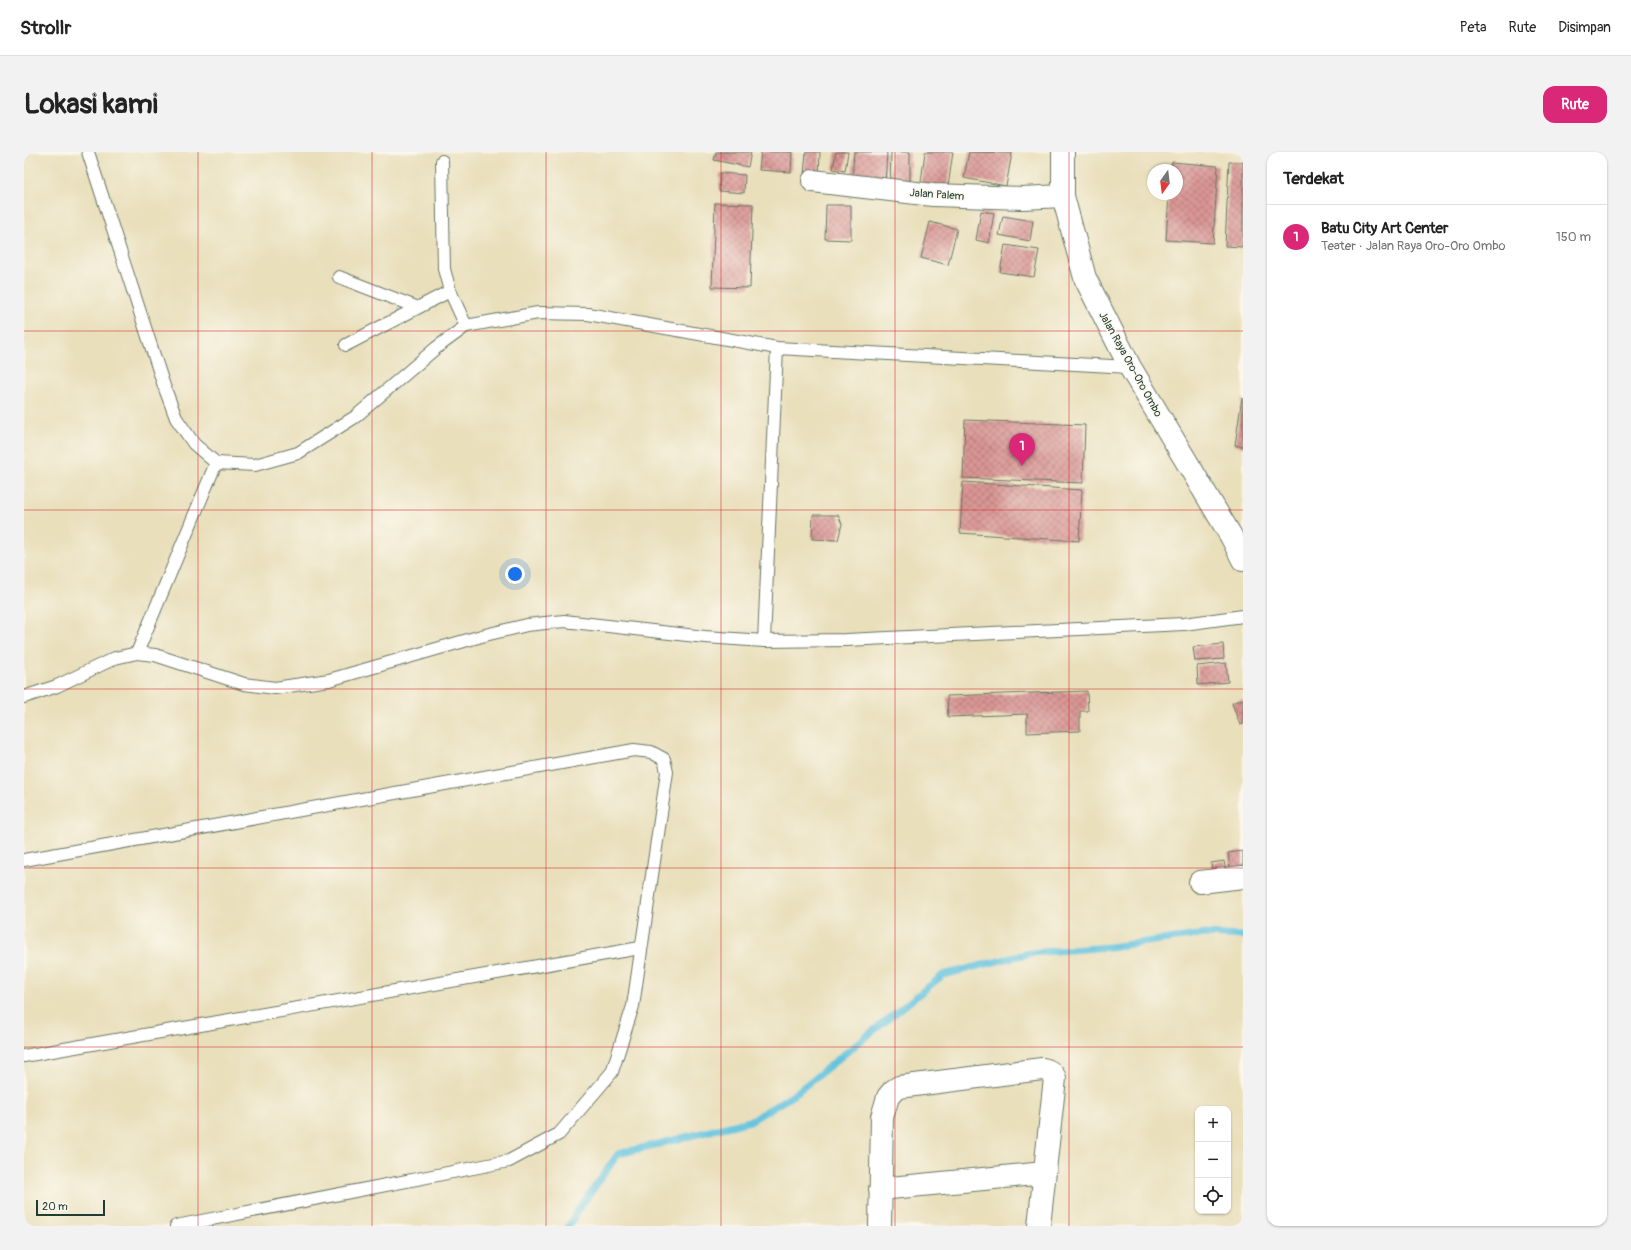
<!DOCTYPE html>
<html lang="id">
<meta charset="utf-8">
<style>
:root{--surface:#fff;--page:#f2f2f2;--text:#222;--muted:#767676;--line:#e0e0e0;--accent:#db2777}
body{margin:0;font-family:Pangolin,sans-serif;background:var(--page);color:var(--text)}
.controls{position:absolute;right:12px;bottom:12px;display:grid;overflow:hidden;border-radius:8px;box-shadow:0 1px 3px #0004}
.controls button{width:36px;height:36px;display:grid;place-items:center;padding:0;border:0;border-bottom:1px solid var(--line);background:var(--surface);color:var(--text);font:20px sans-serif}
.compass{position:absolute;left:1123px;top:12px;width:36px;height:36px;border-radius:50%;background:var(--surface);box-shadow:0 1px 3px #0004;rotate:194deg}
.scale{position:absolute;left:12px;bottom:10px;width:69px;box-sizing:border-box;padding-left:4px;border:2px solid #1f3d34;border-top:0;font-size:11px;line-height:14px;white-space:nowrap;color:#1f3d34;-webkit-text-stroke:3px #fbf7ec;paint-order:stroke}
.you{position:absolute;left:491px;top:422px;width:14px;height:14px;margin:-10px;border:3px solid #fff;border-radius:50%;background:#1a73e8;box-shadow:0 0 0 6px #1a73e833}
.badge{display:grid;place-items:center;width:26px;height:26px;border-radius:50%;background:var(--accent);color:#fff;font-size:13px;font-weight:700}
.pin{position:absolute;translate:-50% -33px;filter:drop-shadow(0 1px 2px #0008)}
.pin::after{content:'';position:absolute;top:21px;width:14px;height:12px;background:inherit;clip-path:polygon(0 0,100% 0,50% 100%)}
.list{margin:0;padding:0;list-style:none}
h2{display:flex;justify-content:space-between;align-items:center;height:52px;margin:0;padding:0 16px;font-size:17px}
h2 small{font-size:13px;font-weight:400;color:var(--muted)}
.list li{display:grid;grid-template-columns:26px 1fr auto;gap:12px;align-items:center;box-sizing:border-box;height:64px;padding:0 16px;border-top:1px solid var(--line)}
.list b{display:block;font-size:15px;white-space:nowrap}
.list p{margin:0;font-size:13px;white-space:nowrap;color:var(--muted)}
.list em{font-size:13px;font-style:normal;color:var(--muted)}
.icon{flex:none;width:22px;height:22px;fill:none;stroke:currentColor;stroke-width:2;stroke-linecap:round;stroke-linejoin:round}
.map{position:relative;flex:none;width:1219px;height:1074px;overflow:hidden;border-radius:12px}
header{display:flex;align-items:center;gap:24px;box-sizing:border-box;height:56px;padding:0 20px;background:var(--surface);border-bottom:1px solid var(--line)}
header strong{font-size:19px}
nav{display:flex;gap:22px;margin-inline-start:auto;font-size:14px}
.intro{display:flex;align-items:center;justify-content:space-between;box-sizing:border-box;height:96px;padding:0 24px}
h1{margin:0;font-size:28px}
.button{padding:10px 18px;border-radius:12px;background:var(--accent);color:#fff;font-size:14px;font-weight:700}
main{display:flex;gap:24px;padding:0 24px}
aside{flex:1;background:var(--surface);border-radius:12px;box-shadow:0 1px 3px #0004}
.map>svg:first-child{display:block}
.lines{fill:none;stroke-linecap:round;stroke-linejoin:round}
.stream{stroke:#60c2de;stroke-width:7}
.building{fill:url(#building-cross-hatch)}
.service-casing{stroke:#667663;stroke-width:14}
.minor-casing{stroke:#667663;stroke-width:24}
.secondary-casing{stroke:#667663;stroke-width:24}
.service{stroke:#fff;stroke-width:12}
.minor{stroke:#fff;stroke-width:22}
.secondary{stroke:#fff;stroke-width:22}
.grid{fill:none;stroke:#d62828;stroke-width:1;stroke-opacity:0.55}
.labels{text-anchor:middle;stroke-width:3;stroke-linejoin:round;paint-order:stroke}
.street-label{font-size:11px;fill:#1f3d34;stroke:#fbf7ec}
</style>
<header>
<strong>Strollr</strong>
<nav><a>Peta</a><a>Rute</a><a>Disimpan</a></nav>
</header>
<div class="intro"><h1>Lokasi kami</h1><a class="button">Rute</a></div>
<main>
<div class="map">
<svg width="1219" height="1074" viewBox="0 0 1219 1074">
<defs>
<pattern id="building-cross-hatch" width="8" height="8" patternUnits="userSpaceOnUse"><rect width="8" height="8" fill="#da9694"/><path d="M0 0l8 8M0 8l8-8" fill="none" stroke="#b07c7a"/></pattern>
</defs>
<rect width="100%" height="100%" fill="#fbf7ec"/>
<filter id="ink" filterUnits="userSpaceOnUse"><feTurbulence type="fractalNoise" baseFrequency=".025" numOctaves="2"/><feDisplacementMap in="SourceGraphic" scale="8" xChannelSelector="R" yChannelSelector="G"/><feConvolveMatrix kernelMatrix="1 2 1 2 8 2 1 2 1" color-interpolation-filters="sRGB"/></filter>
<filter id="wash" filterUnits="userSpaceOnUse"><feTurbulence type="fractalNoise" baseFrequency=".012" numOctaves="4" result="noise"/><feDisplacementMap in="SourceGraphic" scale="16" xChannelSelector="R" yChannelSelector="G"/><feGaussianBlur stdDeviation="0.9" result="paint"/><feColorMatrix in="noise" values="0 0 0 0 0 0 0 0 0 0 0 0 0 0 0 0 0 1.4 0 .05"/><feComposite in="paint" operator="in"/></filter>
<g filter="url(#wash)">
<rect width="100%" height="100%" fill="#e9dfbb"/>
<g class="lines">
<!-- stream -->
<path class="stream" d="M545,1074L552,1061L594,1002L726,969L768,944L919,823L1006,801L1085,795L1182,782L1219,784"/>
</g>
<g id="blocks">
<!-- building -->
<path class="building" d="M692,0H727L724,15L690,8Z
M737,0H768L767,20L735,18Z
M782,0H796L795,24L780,23Z
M812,0H824L821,19L809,17Z
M830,0H863L861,33L828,31Z
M867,0H886V36H866Z
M901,0H929L923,41L896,37Z
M945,0L988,1L982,34L940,26Z
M1148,10L1194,14L1189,91L1142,88L1145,42H1153V18H1147Z
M1205,10H1219V95L1201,94Z
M696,21L721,23L720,41L695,39Z
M691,51L729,52L726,136L688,135Z
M802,53H827V88L801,87Z
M957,59L970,61L965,91L952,88Z
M979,64L1009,69L1006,89L975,83Z
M906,70L933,77L924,113L897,106Z
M981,93L1015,98L1010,125L976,120Z
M1218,246L1219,247V295L1211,293Z
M941,268L1061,273L1059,331L939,326Z
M939,330L1058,338L1055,389L936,381Z
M789,363H814L818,372L814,388L788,387Z
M1199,492L1200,507L1171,509L1169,495Z
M1202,511L1204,530L1174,533L1173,514Z
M1063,539L1064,559H1056V579L1003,581V562L924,565L923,544Z
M1219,547V572L1216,573L1208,551Z
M1219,699V723L1207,724L1204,701Z
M1200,709L1203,725L1189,727L1187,711Z"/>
</g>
</g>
<g filter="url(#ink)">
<use href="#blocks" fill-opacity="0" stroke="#667663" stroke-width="1"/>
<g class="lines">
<!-- service casing -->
<g class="service-casing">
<path id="service" d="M64,0L140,234L152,266L170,292L192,311L231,313L274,301L331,265L412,196L442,174L514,161L564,162L753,196L1106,215
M418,9L420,117L426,139L442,174
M315,125L392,155
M322,193L426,139
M740,489L753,196
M113,501L192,311
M0,545L33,534L91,506L113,501L131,503L220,532L251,536L305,528L461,483L503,473L540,469L681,485L740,489L822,488L1160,472L1219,464
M0,708L610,598L627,600L640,607L643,620L609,854L588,920L535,982L485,1009L152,1074
M0,904L616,796"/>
</g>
<!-- minor casing -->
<g class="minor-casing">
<path id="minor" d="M789,29L909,43L998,46L1039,44
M1176,730L1219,725
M856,1037L1021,1021
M856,1074L858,965L864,945L869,939L875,935L1018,917C1025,918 1028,920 1031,926L1015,1074"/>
</g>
<!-- secondary casing -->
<g class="secondary-casing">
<path id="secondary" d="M1039,0V44L1061,126L1106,215L1207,384L1219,408"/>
</g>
<!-- service -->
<use href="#service" class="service"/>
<!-- minor -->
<use href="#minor" class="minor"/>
<!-- secondary -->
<use href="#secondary" class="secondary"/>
</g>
</g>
<!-- grid -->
<path class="grid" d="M174,0V1074M348,0V1074M522,0V1074M697,0V1074M871,0V1074M1045,0V1074M0,179H1219M0,358H1219M0,537H1219M0,716H1219M0,895H1219"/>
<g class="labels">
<!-- street labels -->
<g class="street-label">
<text transform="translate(913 42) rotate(4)" y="4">Jalan Palem</text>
<text transform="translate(1107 212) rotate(61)" y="4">Jalan Raya Oro-Oro Ombo</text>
</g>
</g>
</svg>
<div class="controls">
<button>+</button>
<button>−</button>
<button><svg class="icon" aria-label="locate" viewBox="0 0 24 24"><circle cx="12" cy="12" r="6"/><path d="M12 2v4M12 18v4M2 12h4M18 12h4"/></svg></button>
</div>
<svg class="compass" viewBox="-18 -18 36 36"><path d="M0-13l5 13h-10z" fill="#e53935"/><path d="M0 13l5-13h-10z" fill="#767676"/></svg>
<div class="scale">20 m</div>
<div class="you"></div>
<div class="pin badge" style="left:998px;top:314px">1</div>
</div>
<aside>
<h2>Terdekat<small></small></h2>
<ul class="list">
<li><span class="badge">1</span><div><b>Batu City Art Center</b><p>Teater · Jalan Raya Oro-Oro Ombo</p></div><em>150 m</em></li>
</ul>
</aside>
</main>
